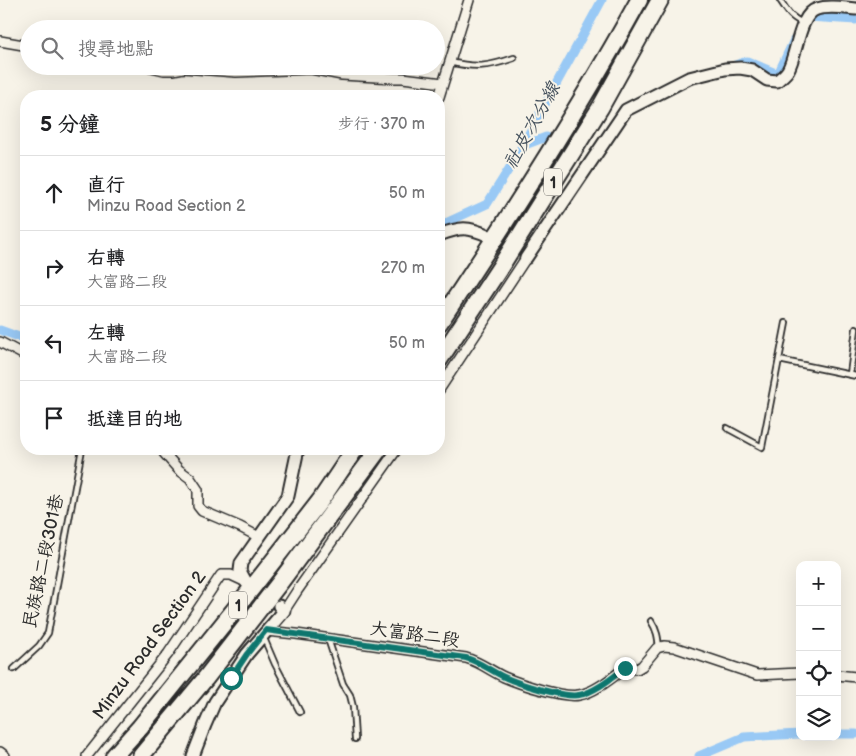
<!DOCTYPE html>
<html lang="zh-TW">
<meta charset="utf-8">
<style>
:root{--surface:#fff;--page:#f6f6f6;--text:#202124;--muted:#757577;--line:#e0e0e0}
body{margin:0;font-family:"Balsamiq Sans","LXGW WenKai TC",sans-serif;background:var(--page);color:var(--text)}
.controls{position:absolute;right:15px;bottom:15px;display:grid;overflow:hidden;border-radius:10px;box-shadow:0 5px 20px #0002}
.controls button{width:45px;height:45px;display:grid;place-items:center;padding:0;border:0;border-bottom:1px solid var(--line);background:var(--surface);color:var(--text);font:25px sans-serif}
.stop{position:absolute;width:15px;height:15px;margin:-11px;border:4px solid #0f766e;border-radius:50%;background:#fff}
.stop.end{background:#0f766e;border-color:#fff;box-shadow:0 1px 5px #0008}
.list{margin:0;padding:0;list-style:none}
h2{display:flex;justify-content:space-between;align-items:center;height:65px;margin:0;padding:0 20px;font-size:21px}
h2 small{font-size:16px;font-weight:400;color:var(--muted)}
.list li{display:grid;grid-template-columns:32px 1fr auto;gap:15px;align-items:center;box-sizing:border-box;height:75px;padding:0 20px;border-top:1px solid var(--line)}
.list b{display:block;font-size:19px;white-space:nowrap}
.list p{margin:0;font-size:16px;white-space:nowrap;color:var(--muted)}
.list em{font-size:16px;font-style:normal;color:var(--muted)}
.icon{flex:none;width:28px;height:28px;fill:none;stroke:currentColor;stroke-width:2;stroke-linecap:round;stroke-linejoin:round}
.map{position:relative;flex:none;width:856px;height:756px;overflow:hidden}
.search{position:absolute;background:var(--surface);box-shadow:0 5px 20px #0002;left:20px;top:20px;width:425px;height:55px;display:flex;align-items:center;gap:12px;box-sizing:border-box;padding:0 18px;border-radius:28px;color:var(--muted);font-size:19px}
.panel{position:absolute;background:var(--surface);box-shadow:0 5px 20px #0002;left:20px;top:90px;width:425px;height:365px;border-radius:20px}
.map>svg:first-child{display:block}
.lines{fill:none;stroke-linecap:round;stroke-linejoin:round}
.canal{stroke:#99c9f5;stroke-width:9}
.tertiary-tunnel{stroke:#cecbc2;stroke-width:11;stroke-dasharray:11 5.5;stroke-linecap:butt}
.service-casing{stroke:#2b2b2b;stroke-width:8}
.minor-casing{stroke:#2b2b2b;stroke-width:12}
.tertiary-casing{stroke:#2b2b2b;stroke-width:15}
.motorway-casing{stroke:#2b2b2b;stroke-width:20}
.service{stroke:#f7f3e8;stroke-width:4.5}
.minor{stroke:#f7f3e8;stroke-width:9}
.tertiary{stroke:#f7f3e8;stroke-width:11}
.motorway{stroke:#f7f3e8;stroke-width:16}
.route{stroke:#0f766e;stroke-width:6}
.labels{text-anchor:middle;stroke-width:4;stroke-linejoin:round;paint-order:stroke}
.shield{fill:#f7f3e8;stroke:#686764;stroke-width:1}
.shield-label{font-size:16px;font-weight:bold;fill:#2b2b2b}
.street-label{font-size:18px;fill:#2b2b2b;stroke:#f7f3e8}
.water-label{font-size:19px;font-style:italic;fill:#46525e;stroke:#f7f3e8}
</style>
<div class="map">
<svg width="856" height="756" viewBox="0 0 856 756">
<rect width="100%" height="100%" fill="#f7f3e8"/>
<filter id="ink" filterUnits="userSpaceOnUse"><feTurbulence type="fractalNoise" baseFrequency=".02" numOctaves="2"/><feDisplacementMap in="SourceGraphic" scale="10" xChannelSelector="R" yChannelSelector="G"/><feConvolveMatrix kernelMatrix="1 2 1 2 8 2 1 2 1" color-interpolation-filters="sRGB"/></filter>
<g filter="url(#ink)">
<g class="lines">
<!-- canal -->
<path class="canal" d="M806,21L808,17L856,20
M732,66L747,61L778,74L794,40
M522,146L546,137
M439,226L487,204L514,161L602,0
M0,330L19,337L26,342
M837,734H856
M699,756L744,737L800,734"/>
<!-- tertiary-tunnel -->
<path class="tertiary-tunnel" d="M489,236L526,258"/>
<!-- service casing -->
<g class="service-casing">
<path id="service" d="M780,0C788,12 790,17 803,23
M449,62C476,68 488,67 514,58
M779,360L856,376
M850,374L856,329
M727,428L762,447L786,323
M651,621C657,630 658,637 659,648
M263,636L275,664L300,712
M328,639L343,684L350,695L353,707L355,739
M14,669L39,646L48,633L82,449"/>
</g>
<!-- minor casing -->
<g class="minor-casing">
<path id="minor" d="M0,41L29,46
M147,66L164,70H173L183,68L236,72L311,69L342,75L394,78H403L443,83
M439,97L469,0
M0,342L26,356
M439,390L526,258
M164,453L179,470L190,478L198,490V506L202,511L240,527L259,537
M284,611L297,591L397,449
M266,631L296,634L466,658C480,662 491,671 504,677C520,684 563,698 579,695C594,693 613,677 625,668L637,669L642,666L657,648L664,646L674,647L757,675L800,673
M837,675L856,677
M0,752L5,756
M87,756L168,654L221,575H231L246,582"/>
</g>
<!-- tertiary casing -->
<g class="tertiary-casing">
<path id="tertiary" d="M439,235C460,227 468,226 489,236
M526,258L626,110L689,78L725,69L740,68L752,70L767,80L777,81C780,78 786,74 788,70C797,55 799,14 817,9C829,5 844,8 856,9
M246,582L240,571L241,563L288,496L298,449
M193,756L205,725L215,702L247,654L284,611L279,606"/>
</g>
<!-- motorway casing -->
<g class="motorway-casing">
<path id="motorway" d="M439,323C509,218 578,111 639,0
M439,360L499,269L600,108L660,0
M114,756L140,727L252,588L320,501L355,449
M141,756L205,679L281,581L379,449"/>
</g>
<!-- service -->
<use href="#service" class="service"/>
<!-- minor -->
<use href="#minor" class="minor"/>
<!-- tertiary -->
<use href="#tertiary" class="tertiary"/>
<!-- motorway -->
<use href="#motorway" class="motorway"/>
</g>
</g>
<g class="lines" filter="url(#ink)">
<!-- route -->
<path class="route" d="M231,678L247,654L266,630L466,658C480,662 491,671 504,677C519,684 564,698 579,695C594,693 613,677 625,668"/>
</g>
<g class="labels">
<!-- shield labels -->
<g class="shield">
<rect x="544" y="168.5" width="18" height="27" rx="4"/>
<rect x="229" y="591.5" width="18" height="27" rx="4"/>
</g>
<g class="shield-label">
<text x="553" y="188">1</text>
<text x="238" y="611">1</text>
</g>
<!-- street labels -->
<g class="street-label">
<text transform="translate(43 561) rotate(-78)" y="6">民族路二段301巷</text>
<text transform="translate(415 634) rotate(8)" y="6">大富路二段</text>
<text transform="translate(149 645) rotate(-54)" y="6">Minzu Road Section 2</text>
</g>
<!-- water labels -->
<g class="water-label">
<text transform="translate(531 125) rotate(-61)" y="7">社皮次分線</text>
</g>
</g>
</svg>
<div class="controls">
<button>+</button>
<button>−</button>
<button><svg class="icon" aria-label="locate" viewBox="0 0 24 24"><circle cx="12" cy="12" r="6"/><path d="M12 2v4M12 18v4M2 12h4M18 12h4"/></svg></button>
<button><svg class="icon" aria-label="layers" viewBox="0 0 24 24"><path d="M12 4l9 5-9 5-9-5zM3 14l9 5 9-5"/></svg></button>
</div>
<div class="stop" style="left:231px;top:678px"></div>
<div class="stop end" style="left:625px;top:668px"></div>
<div class="search"><svg class="icon" aria-label="search" viewBox="0 0 24 24"><circle cx="10" cy="10" r="6"/><path d="M15 15l6 6"/></svg>搜尋地點</div>
<section class="panel">
<h2>5 分鐘<small>步行 · 370 m</small></h2>
<ul class="list">
<li><svg class="icon" aria-label="ahead" viewBox="0 0 24 24"><path d="M12 20V5M6 11l6-6 6 6"/></svg><div><b>直行</b><p>Minzu Road Section 2</p></div><em>50 m</em></li>
<li><svg class="icon" aria-label="right" viewBox="0 0 24 24"><path d="M7 20v-9h11M14 6l5 5-5 5"/></svg><div><b>右轉</b><p>大富路二段</p></div><em>270 m</em></li>
<li><svg class="icon" aria-label="left" viewBox="0 0 24 24"><path d="M17 20v-9H6M10 6l-5 5 5 5"/></svg><div><b>左轉</b><p>大富路二段</p></div><em>50 m</em></li>
<li><svg class="icon" aria-label="arrive" viewBox="0 0 24 24"><path d="M6 21V4h12l-3 4 3 4H6"/></svg><div><b>抵達目的地</b></div></li>
</ul>
</section>
</div>
